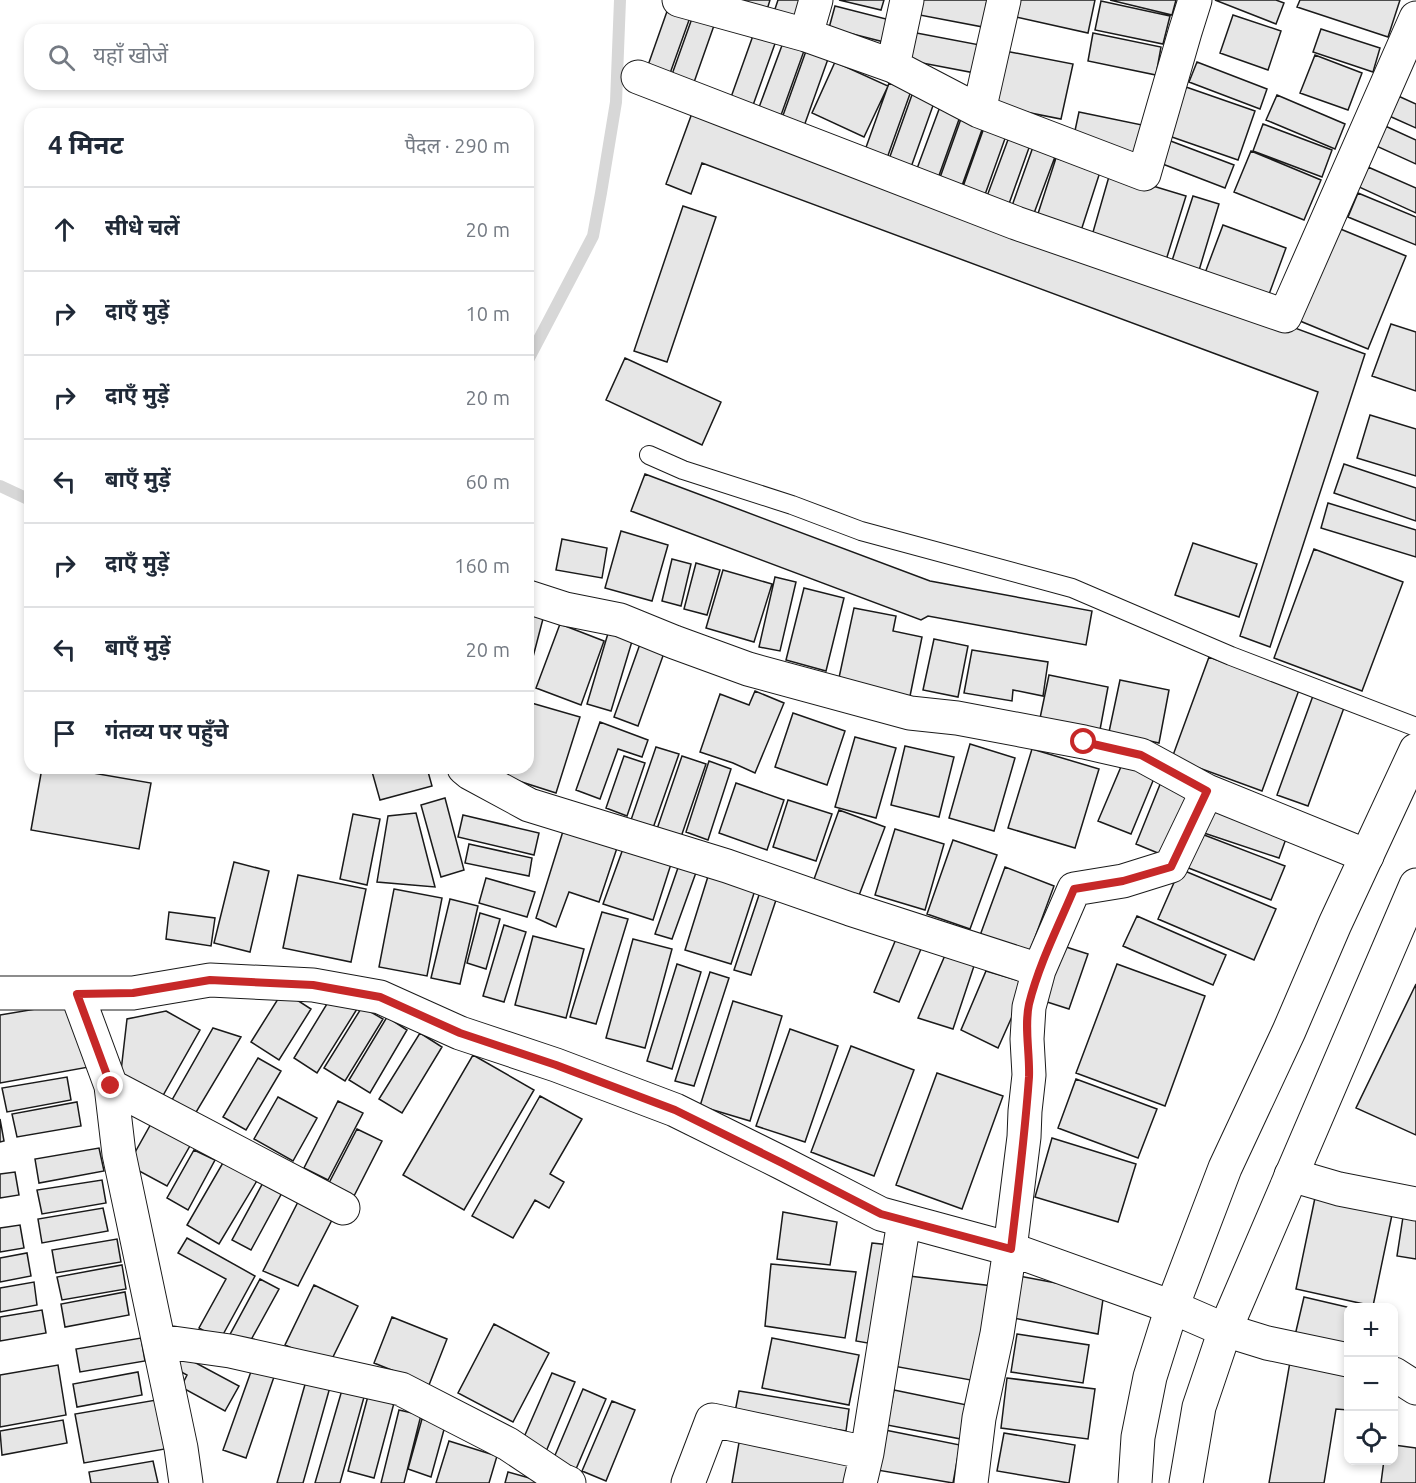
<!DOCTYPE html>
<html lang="hi">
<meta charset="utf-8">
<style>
:root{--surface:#fff;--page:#f2f2f3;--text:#1f2937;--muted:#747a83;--line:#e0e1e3}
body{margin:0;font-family:Ubuntu,"Noto Sans Devanagari",sans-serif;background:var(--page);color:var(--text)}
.controls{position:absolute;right:18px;bottom:18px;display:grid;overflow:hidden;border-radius:12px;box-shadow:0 3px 9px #0003}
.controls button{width:54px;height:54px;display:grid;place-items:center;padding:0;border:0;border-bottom:2px solid var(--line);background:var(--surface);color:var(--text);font:30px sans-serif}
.stop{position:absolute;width:18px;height:18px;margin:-14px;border:4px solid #c62828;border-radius:50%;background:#fff}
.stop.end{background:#c62828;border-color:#fff;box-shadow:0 2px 6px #0008}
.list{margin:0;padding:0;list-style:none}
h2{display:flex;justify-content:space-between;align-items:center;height:78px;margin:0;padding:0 24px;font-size:26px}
h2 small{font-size:20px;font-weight:400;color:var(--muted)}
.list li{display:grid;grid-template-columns:39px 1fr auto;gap:18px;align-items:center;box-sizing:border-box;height:84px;padding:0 24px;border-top:2px solid var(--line)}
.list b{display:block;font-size:22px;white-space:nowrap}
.list em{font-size:20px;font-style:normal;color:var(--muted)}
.icon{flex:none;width:33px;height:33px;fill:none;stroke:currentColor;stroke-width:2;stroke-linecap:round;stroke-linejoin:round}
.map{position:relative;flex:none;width:1416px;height:1483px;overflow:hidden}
.search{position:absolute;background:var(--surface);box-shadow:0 3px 9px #0003;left:24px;top:24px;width:510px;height:66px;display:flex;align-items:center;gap:15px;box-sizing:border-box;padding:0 21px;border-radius:18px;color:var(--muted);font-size:22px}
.panel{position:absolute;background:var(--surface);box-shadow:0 3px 9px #0003;left:24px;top:108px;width:510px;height:666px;border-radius:18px}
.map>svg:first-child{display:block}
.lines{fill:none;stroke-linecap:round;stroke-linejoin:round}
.stream{stroke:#d7d7d7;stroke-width:12}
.building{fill:#e6e6e6;stroke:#1a1a1a;stroke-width:1.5}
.service-casing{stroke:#1a1a1a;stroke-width:20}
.minor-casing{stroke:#1a1a1a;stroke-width:35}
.primary-casing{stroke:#1a1a1a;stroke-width:35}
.service{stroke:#fff;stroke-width:18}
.minor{stroke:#fff;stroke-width:33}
.primary{stroke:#fff;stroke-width:33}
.route{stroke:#c62828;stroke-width:8}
</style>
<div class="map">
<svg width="1416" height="1483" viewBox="0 0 1416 1483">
<rect width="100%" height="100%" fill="#fff"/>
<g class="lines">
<!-- stream -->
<path class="stream" d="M528,360L593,236L601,193L616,102L620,0
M0,486L30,500"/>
</g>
<!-- building -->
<path class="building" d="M671,0L693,9L668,79L646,71Z
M745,0H770L766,13L743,6Z
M778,0H802L796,19L774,12Z
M839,0H884L881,10Z
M911,0H987L983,27L909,13Z
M1020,0H1095L1088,33L1016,17Z
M1110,0H1176L1172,15Z
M1215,0H1276L1284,3L1276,24Z
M1300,0H1400L1388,37L1297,7Z
M1101,1L1170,16L1163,44L1095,30Z
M835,6L890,20L884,42L829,28Z
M695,10L717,17L692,88L670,80Z
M1233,15L1281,31L1268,70L1220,53Z
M1321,29L1380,48L1373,72L1313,52Z
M755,30L777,38L752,108L730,100Z
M906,31L980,45L975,73L901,59Z
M1093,33L1161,47L1156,75L1088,61Z
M784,40L805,48L780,118L758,110Z
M806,51L828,59L803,129L781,121Z
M1005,51L1073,64L1061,119L995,106Z
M1315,55L1362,73L1348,110L1300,93Z
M835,62L888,86L864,137L812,113Z
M1197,62L1267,89L1260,109L1189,82Z
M889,83L911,91L886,161L864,153Z
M1186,87L1255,111L1238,160L1169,136Z
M913,92L935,100L910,170L888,162Z
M1277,95L1345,124L1335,149L1266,120Z
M1396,95L1416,104V128L1387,115Z
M941,104L962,111L937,181L915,174Z
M695,105L1365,354L1270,647L1240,636L1318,392L702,163L691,194L666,184Z
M1079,112L1147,126L1141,154L1073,140Z
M962,116L984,124L959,194L937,186Z
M1263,124L1332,150L1322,177L1253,151Z
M985,125L1007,133L982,203L960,195Z
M1383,125L1416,140V164L1374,145Z
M1009,137L1030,145L1005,215L983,207Z
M1168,140L1234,165L1225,188L1160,163Z
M1033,147L1056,154L1030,224L1008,217Z
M1251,151L1321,180L1304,220L1234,192Z
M1056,158L1100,172L1078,240L1034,226Z
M1368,167L1416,188V213L1359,187Z
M1110,173L1186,196L1162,273L1089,246Z
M1358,193L1416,217V245L1348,217Z
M1193,196L1219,204L1197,277L1169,270Z
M683,206L716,217L667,362L634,351Z
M1223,225L1286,248L1268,297L1205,273Z
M1338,228L1406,256L1368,349L1300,321Z
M1391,324L1416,332V391L1372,376Z
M625,358L721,402L702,445L606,400Z
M1370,415L1416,429V476L1357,458Z
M1344,464L1416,488V521L1334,493Z
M645,474L930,581L1092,611L1086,645L928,616L921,620L631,511Z
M1328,503L1416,530V557L1321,528Z
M621,531L668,545L652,601L605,588Z
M562,539L607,548L602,578L556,570Z
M1193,543L1257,564L1239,617L1175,595Z
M1314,549L1403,582L1362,691L1274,658Z
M672,559L691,564L681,606L662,601Z
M696,563L720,570L707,615L684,609Z
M723,570L772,584L754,642L706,628Z
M775,577L796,582L780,651L759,647Z
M804,588L844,598L826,671L786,660Z
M854,608L896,616L893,631L922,637L909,701L837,687Z
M528,610L544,615L528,676Z
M560,624L604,641L581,705L536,688Z
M609,630L633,638L611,711L587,704Z
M934,639L968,646L958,697L923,690Z
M640,644L664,653L638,726L614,717Z
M972,650L1048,662L1043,696L1013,690L1012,701L964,693Z
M1209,657L1299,690L1262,791L1172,758Z
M1049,675L1108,687L1099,735L1039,723Z
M1120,680L1169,690L1159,743L1109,732Z
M755,691L784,703L755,773L733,763L700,752L720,694L749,705Z
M1314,693L1345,705L1308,806L1277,795Z
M528,702L580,717L556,793L503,776L506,768H528Z
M793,713L845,731L827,785L775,767Z
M600,722L648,740L642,757L618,749L600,799L576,790Z
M855,737L896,748L876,818L835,807Z
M970,744L1015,758L994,831L949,818Z
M905,746L954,757L939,817L891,805Z
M656,747L679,754L653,828L631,820Z
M1032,749L1099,769L1075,848L1008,828Z
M624,756L645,763L627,816L606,808Z
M682,756L706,764L681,837L657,829Z
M709,761L731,769L708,840L686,832Z
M1123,762L1155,776L1131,834L1098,821Z
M42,768H64L151,783L139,849L31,830Z
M371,768H427L432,786L380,800Z
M1161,782L1195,796L1170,858L1136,844Z
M736,783L784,800L767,850L719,833Z
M445,798L464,870L441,877L421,805Z
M788,800L832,814L816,861L773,847Z
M1208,809L1287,836L1279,858L1201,832Z
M839,810L885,827L858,898L813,882Z
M416,813L435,887L377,882L388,816Z
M353,814L380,819L367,885L340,879Z
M463,815L539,833L534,855L458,837Z
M564,828L618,845L599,902L569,892L556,927L536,918Z
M895,829L944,844L925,910L875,895Z
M1199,833L1285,866L1271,900L1186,867Z
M953,840L997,855L970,929L927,914Z
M469,844L532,858L529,876L465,863Z
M624,846L672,861L653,920L603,904Z
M234,862L269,871L250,952L214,943Z
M680,862L698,867L672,939L655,934Z
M1005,867L1054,886L1027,959L978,941Z
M1180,869L1276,909L1254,960L1158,919Z
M710,870L757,884L731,964L685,950Z
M298,875L366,889L351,962L283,948Z
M486,878L535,892L527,917L479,903Z
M394,889L442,898L427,976L379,967Z
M760,892L777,897L751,975L734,970Z
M450,899L478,906L460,984L431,978Z
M169,912L215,918L211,946L166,939Z
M602,912L628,919L596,1024L570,1017Z
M480,913L500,919L486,969L467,963Z
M1137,916L1226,955L1213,985L1123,946Z
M504,925L526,932L504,1002L483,996Z
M533,936L584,949L566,1018L515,1005Z
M633,939L672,949L645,1048L606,1038Z
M896,939L921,949L899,1002L874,992Z
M1063,946L1088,954L1069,1009L1044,1001Z
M946,953L975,963L953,1029L918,1018Z
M677,964L701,972L672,1069L647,1061Z
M1117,964L1205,996L1165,1106L1076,1073Z
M986,971L1027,983L998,1048L961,1030Z
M710,972L729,978L694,1086L675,1081Z
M1416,984V1135L1356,1108Z
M283,991L311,1009L279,1060L251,1042Z
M333,994L357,1009L317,1073L294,1058Z
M733,1001L782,1016L750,1121L700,1106Z
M77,1002L89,1067L0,1083V1015Z
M362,1007L383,1019L345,1081L324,1068Z
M166,1011L200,1030L161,1099L120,1080L127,1019Z
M387,1017L407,1030L370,1093L349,1080Z
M213,1028L241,1037L195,1114L172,1100Z
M790,1029L838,1046L805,1142L756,1126Z
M420,1033L442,1047L402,1113L379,1099Z
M851,1046L914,1070L874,1176L811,1152Z
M473,1055L534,1090L464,1210L403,1175Z
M258,1058L281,1071L246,1130L223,1117Z
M937,1073L1003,1096L962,1209L896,1185Z
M67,1077L71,1100L7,1112L2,1088Z
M1076,1079L1157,1109L1138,1158L1058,1128Z
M540,1096L582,1119L550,1174L564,1182L549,1208L535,1200L513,1238L472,1216Z
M278,1097L317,1118L293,1161L254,1139Z
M338,1101L363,1113L328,1180L304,1168Z
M77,1102L81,1126L17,1137L12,1114Z
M0,1119L4,1141L0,1142Z
M152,1122L191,1144L167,1186L128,1165Z
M357,1129L382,1141L354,1196L329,1183Z
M1052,1138L1136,1164L1118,1222L1035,1197Z
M99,1148L104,1171L39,1183L35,1159Z
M194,1150L215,1160L188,1210L167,1198Z
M228,1154L261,1174L219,1244L187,1225Z
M15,1172L19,1195L0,1198V1174Z
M265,1179L284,1189L251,1250L232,1240Z
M102,1180L106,1203L42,1214L37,1190Z
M1316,1193L1393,1210L1373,1306L1296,1289Z
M300,1198L334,1216L298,1286L263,1271Z
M103,1208L108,1231L42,1243L38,1219Z
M783,1212L837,1222L830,1265L777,1259Z
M1403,1217L1416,1219V1259L1397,1256Z
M20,1225L24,1248L0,1252V1228Z
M187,1238L255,1276L220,1340L199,1328L226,1279L178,1253Z
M117,1239L121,1262L56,1273L52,1250Z
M872,1243L890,1245L873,1344L856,1341Z
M27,1253L31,1276L0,1282V1258Z
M771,1264L856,1272L845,1338L765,1326Z
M122,1265L126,1289L62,1300L57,1277Z
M909,1276L993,1286L976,1381L893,1366Z
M1019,1276L1104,1292L1098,1334L1013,1318Z
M260,1279L279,1289L246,1349L227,1340Z
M34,1282L37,1305L0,1312V1288Z
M314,1285L358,1306L329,1365L285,1345Z
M125,1292L129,1315L65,1327L61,1304Z
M1304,1297L1351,1308H1348V1357L1293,1344Z
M42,1310L46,1333L0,1341V1317Z
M392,1317L447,1339L429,1385L374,1363Z
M494,1324L549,1353L513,1422L458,1393Z
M1017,1334L1089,1345L1083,1383L1011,1372Z
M141,1338L145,1361L80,1372L76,1349Z
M772,1338L859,1355L849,1405L762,1388Z
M181,1355L239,1386L225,1411L181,1387L187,1375L174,1368Z
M1291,1356L1348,1365V1410L1336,1409L1324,1483H1269Z
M58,1365L66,1415L0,1427V1375Z
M253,1366L275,1374L246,1458L223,1450Z
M138,1372L142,1395L77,1407L73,1384Z
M552,1373L575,1382L545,1454L521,1444Z
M308,1374L332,1380L303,1483H277Z
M1007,1378L1095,1389L1088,1439L1001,1428Z
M344,1383L366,1390L340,1483H315Z
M583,1389L606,1399L576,1469L553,1460Z
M894,1390L967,1405L961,1439L887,1425Z
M739,1391L849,1409L846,1431L735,1412Z
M368,1396L394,1403L374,1478L348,1471Z
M156,1400L165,1449L84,1463L75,1414Z
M612,1401L635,1410L606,1481L582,1471Z
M399,1410L421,1415L404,1483H381Z
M422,1419L445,1426L431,1477L408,1469Z
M63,1420L67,1443L2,1455L0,1431Z
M885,1430L960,1445L953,1483L877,1470Z
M741,1431L855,1452L850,1483H732Z
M1004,1433L1075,1445L1069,1483L997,1471Z
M449,1441L497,1456L489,1483H436Z
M1394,1445L1416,1448V1483H1381L1384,1460H1394Z
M153,1461L158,1483H91L89,1472Z
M508,1472L547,1483H505Z"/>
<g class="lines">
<!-- service casing -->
<g class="service-casing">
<path id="service" d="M649,455L683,470L792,505L861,531L1072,588L1231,656L1416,727"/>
</g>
<!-- minor casing -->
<g class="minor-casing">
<path id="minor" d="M679,0L806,35L893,66L979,111L1144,174L1185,32L1195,0
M806,35L816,0
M893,66L907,0
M638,77L1016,223L1285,316L1416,18
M979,111L1004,0
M528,597L565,609L620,620L674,642L748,669L910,713L957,718L1084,742L1141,755L1207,791L1367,856
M464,768L470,773L529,805L727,866L850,909L1039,970L1074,889L1123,881L1171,866L1207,791
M0,993H133L210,980L313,985L380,997L460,1033L556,1065L675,1110L782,1163L881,1214L1010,1249L1172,1307L1225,1330L1267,1343L1348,1360
M77,994L111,1086L119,1154L181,1448L186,1483
M111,1086L343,1208
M1291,1175L1339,1189L1416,1204
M159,1341L230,1351L401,1389L508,1444L562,1480L569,1483
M1394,1374L1416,1388
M688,1483L712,1420L867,1453
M860,1483L867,1453L904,1221
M971,1483L979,1418L997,1334L1010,1249L1024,1137L1025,1111L1029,1075L1027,1039L1029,1007L1039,970"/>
</g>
<!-- primary casing -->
<g class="primary-casing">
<path id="primary" d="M1135,1483L1138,1437L1150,1377L1172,1307L1225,1168L1289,1031L1335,924L1416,750
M1186,1483L1199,1407L1225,1330L1416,885"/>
</g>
<!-- service -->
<use href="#service" class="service"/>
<!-- minor -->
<use href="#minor" class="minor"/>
<!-- primary -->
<use href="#primary" class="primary"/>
</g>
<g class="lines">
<!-- route -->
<path class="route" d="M111,1086L77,994L133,993L210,980L313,985L380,997L460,1033L556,1065L675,1110L782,1163L881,1214L1011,1249C1018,1191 1025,1134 1029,1077C1030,1053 1024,1027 1029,1004C1039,964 1058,927 1074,889L1123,881L1171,867L1207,791L1141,755L1084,742"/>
</g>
</svg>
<div class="controls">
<button>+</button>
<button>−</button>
<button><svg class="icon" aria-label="locate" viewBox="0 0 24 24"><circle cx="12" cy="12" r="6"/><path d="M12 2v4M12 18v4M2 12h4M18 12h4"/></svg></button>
</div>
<div class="stop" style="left:1084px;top:742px"></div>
<div class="stop end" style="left:111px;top:1086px"></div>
<div class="search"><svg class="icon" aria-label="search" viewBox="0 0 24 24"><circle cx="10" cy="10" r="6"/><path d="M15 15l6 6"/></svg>यहाँ खोजें</div>
<section class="panel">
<h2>4 मिनट<small>पैदल · 290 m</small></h2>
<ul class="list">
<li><svg class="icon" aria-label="ahead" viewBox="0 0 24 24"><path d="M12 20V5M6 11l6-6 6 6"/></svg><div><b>सीधे चलें</b></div><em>20 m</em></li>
<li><svg class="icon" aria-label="right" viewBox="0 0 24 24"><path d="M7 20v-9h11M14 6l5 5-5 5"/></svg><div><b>दाएँ मुड़ें</b></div><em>10 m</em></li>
<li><svg class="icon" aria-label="right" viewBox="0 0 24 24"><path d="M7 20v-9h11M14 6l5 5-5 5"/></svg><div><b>दाएँ मुड़ें</b></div><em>20 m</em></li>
<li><svg class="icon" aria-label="left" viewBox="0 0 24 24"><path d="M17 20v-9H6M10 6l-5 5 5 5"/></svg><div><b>बाएँ मुड़ें</b></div><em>60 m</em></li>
<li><svg class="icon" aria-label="right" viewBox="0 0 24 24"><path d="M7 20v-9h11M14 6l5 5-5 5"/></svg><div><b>दाएँ मुड़ें</b></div><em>160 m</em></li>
<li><svg class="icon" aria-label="left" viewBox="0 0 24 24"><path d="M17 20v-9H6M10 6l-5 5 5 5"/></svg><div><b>बाएँ मुड़ें</b></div><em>20 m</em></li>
<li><svg class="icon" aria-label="arrive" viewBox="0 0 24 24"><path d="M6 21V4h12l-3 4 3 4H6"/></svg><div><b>गंतव्य पर पहुँचे</b></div></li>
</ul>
</section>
</div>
